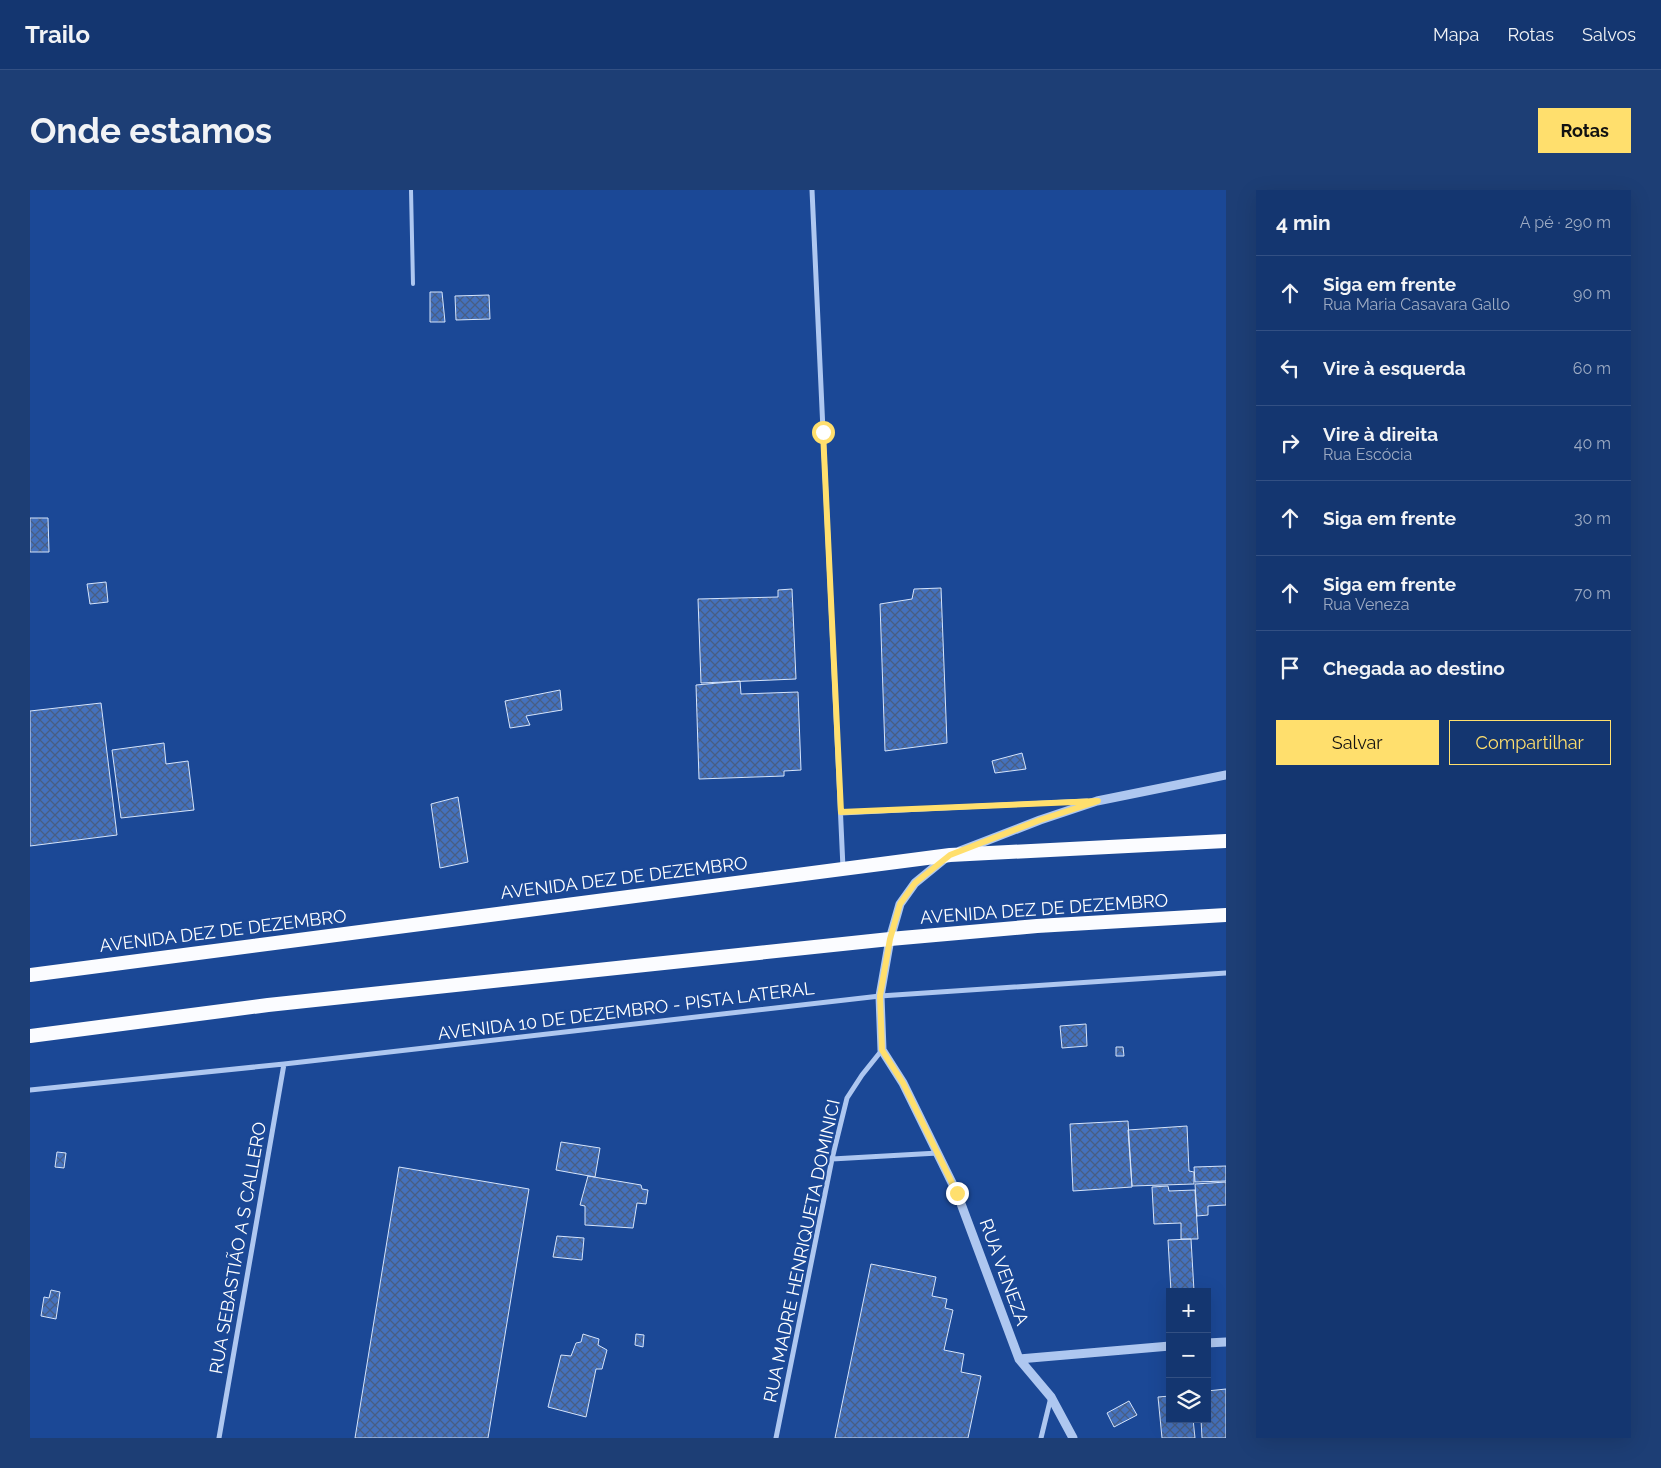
<!DOCTYPE html>
<html lang="pt">
<meta charset="utf-8">
<style>
:root{--surface:#143670;--page:#1d3e75;--text:#f1f3f6;--muted:#9dabc3;--line:#335083;--accent:#ffdf6d}
body{margin:0;font-family:Raleway,sans-serif;background:var(--page);color:var(--text)}
.controls{position:absolute;right:15px;bottom:15px;display:grid;overflow:hidden;border-radius:0px;box-shadow:0 5px 20px #0002}
.controls button{width:45px;height:45px;display:grid;place-items:center;padding:0;border:0;border-bottom:1px solid var(--line);background:var(--surface);color:var(--text);font:25px sans-serif}
.stop{position:absolute;width:15px;height:15px;margin:-11px;border:4px solid #ffdf6d;border-radius:50%;background:#fff}
.stop.end{background:#ffdf6d;border-color:#fff;box-shadow:0 1px 5px #0008}
.list{margin:0;padding:0;list-style:none}
h2{display:flex;justify-content:space-between;align-items:center;height:65px;margin:0;padding:0 20px;font-size:21px}
h2 small{font-size:16px;font-weight:400;color:var(--muted)}
.list li{display:grid;grid-template-columns:32px 1fr auto;gap:15px;align-items:center;box-sizing:border-box;height:75px;padding:0 20px;border-top:1px solid var(--line)}
.list b{display:block;font-size:19px;white-space:nowrap}
.list p{margin:0;font-size:16px;white-space:nowrap;color:var(--muted)}
.list em{font-size:16px;font-style:normal;color:var(--muted)}
.actions{display:flex;gap:10px;padding:15px 20px}
.actions a{flex:1;padding:11px 0;border:1px solid var(--accent);border-radius:0px;text-align:center;font-size:18px;color:var(--accent)}
.actions .main{background:var(--accent);color:#111}
.icon{flex:none;width:28px;height:28px;fill:none;stroke:currentColor;stroke-width:2;stroke-linecap:round;stroke-linejoin:round}
.map{position:relative;flex:none;width:1196px;height:1248px;overflow:hidden;border-radius:0px}
header{display:flex;align-items:center;gap:30px;box-sizing:border-box;height:70px;padding:0 25px;background:var(--surface);border-bottom:1px solid var(--line)}
header strong{font-size:24px}
nav{display:flex;gap:28px;margin-inline-start:auto;font-size:18px}
.intro{display:flex;align-items:center;justify-content:space-between;box-sizing:border-box;height:120px;padding:0 30px}
h1{margin:0;font-size:35px}
.button{padding:12px 22px;border-radius:0px;background:var(--accent);color:#111;font-size:18px;font-weight:700}
main{display:flex;gap:30px;padding:0 30px}
aside{flex:1;background:var(--surface);border-radius:0px;box-shadow:0 5px 20px #0002}
.map>svg:first-child{display:block}
.building{fill:url(#building-cross-hatch);stroke:#d5e4fb}
.lines{fill:none;stroke-linecap:round;stroke-linejoin:round}
.service{stroke:#aec7f0;stroke-width:4}
.minor{stroke:#aec7f0;stroke-width:5}
.tertiary{stroke:#aec7f0;stroke-width:9}
.trunk{stroke:#fbfcff;stroke-width:14}
.route{stroke:#ffdf6d;stroke-width:6}
.labels{text-anchor:middle;stroke-width:4.5;stroke-linejoin:round;paint-order:stroke}
.street-label{font-size:18px;fill:#fff;stroke:#1b4896}
</style>
<header>
<strong>Trailo</strong>
<nav><a>Mapa</a><a>Rotas</a><a>Salvos</a></nav>
</header>
<div class="intro"><h1>Onde estamos</h1><a class="button">Rotas</a></div>
<main>
<div class="map">
<svg width="1196" height="1248" viewBox="0 0 1196 1248">
<defs>
<pattern id="building-cross-hatch" width="8" height="8" patternUnits="userSpaceOnUse" patternTransform="scale(1.25)"><rect width="8" height="8" fill="#4471bd"/><path d="M0 0l8 8M0 8l8-8" fill="none" stroke="#485e84"/></pattern>
</defs>
<rect width="100%" height="100%" fill="#1b4896"/>
<!-- building -->
<path class="building" d="M400,102H412L415,132H400Z
M459,105L460,129L426,130L425,106Z
M0,328H18L19,362H0Z
M76,392L78,412L60,414L57,394Z
M911,398L917,553L855,561L850,414L882,409L884,399Z
M762,399L766,489L671,493L668,409L748,407V400Z
M710,491L711,504L768,502L771,580L754,581V586L669,589L666,495Z
M530,500L532,520L496,526L500,535L480,538L475,511Z
M71,513L87,645L0,656V521Z
M134,553L136,574L158,571L164,620L91,628L82,560Z
M992,563L996,579L965,583L962,571Z
M428,607L438,672L410,678L401,614Z
M1056,834L1057,856L1032,858L1030,836Z
M1086,857H1093L1094,866H1086Z
M1098,931L1102,997L1043,1001L1040,934Z
M1157,936L1159,981L1164,982V994L1102,996L1098,940Z
M531,952L570,958L565,987L526,980Z
M27,962L36,963L34,978L25,977Z
M1196,976V991L1165,992L1164,977Z
M369,977L499,999L458,1248H325Z
M558,986L611,995L612,999L618,1000L616,1014L607,1013L603,1038L555,1035V1016L550,1015Z
M1196,992V1015L1178,1016V1025L1167,1026L1165,994Z
M1138,996L1139,1001L1165,1000L1168,1049H1151V1033L1124,1034L1122,997Z
M527,1046L554,1048L552,1070L523,1067Z
M1161,1049L1164,1101L1141,1102L1138,1050Z
M841,1074L906,1087L902,1106L917,1109L915,1118L923,1120L914,1160L934,1164L931,1182L951,1186L938,1248H805Z
M21,1100L30,1102L26,1129L11,1126L14,1107L19,1108Z
M553,1144L569,1149L568,1155L577,1160L572,1179H566L556,1227L518,1217L531,1165L541,1166L546,1153L551,1152Z
M606,1144L614,1145L613,1157L605,1155Z
M1196,1199V1248H1172L1171,1229H1177V1201Z
M1140,1206V1229H1163L1165,1248H1132L1128,1207Z
M1099,1211L1107,1225L1084,1237L1077,1223Z"/>
<g class="lines">
<!-- service -->
<path class="service" d="M381,0L383,94"/>
<!-- minor -->
<path class="minor" d="M782,0L813,678
M811,623L1057,611
M0,900L254,874L850,806L1196,783
M802,969L908,963
M189,1248L254,874
M746,1248L802,969L817,908L832,885L852,860
M1011,1248L1021,1207"/>
<!-- tertiary -->
<path class="tertiary" d="M930,661L1010,630L1067,611L1196,585
M918,666L885,693L870,714L860,749L850,806L852,860L873,893L927,1003L989,1169L1021,1207L1043,1248
M1177,1153L1196,1152
M989,1169L1140,1156"/>
<!-- trunk -->
<path class="trunk" d="M0,785L920,665L1196,651
M0,846L238,815L860,749L1007,736L1196,725"/>
</g>
<g class="lines">
<!-- route -->
<path class="route" d="M793,242L811,622L1068,611L1010,630L920,665L885,693L870,714L860,749L850,806L852,860L873,893L927,1003"/>
</g>
<g class="labels">
<!-- street labels -->
<g class="street-label">
<text transform="translate(594 688) rotate(-7)" y="6">AVENIDA DEZ DE DEZEMBRO</text>
<text transform="translate(1014 719) rotate(-4)" y="6">AVENIDA DEZ DE DEZEMBRO</text>
<text transform="translate(193 741) rotate(-7)" y="6">AVENIDA DEZ DE DEZEMBRO</text>
<text transform="translate(596 821) rotate(-7)" y="6">AVENIDA 10 DE DEZEMBRO - PISTA LATERAL</text>
<text transform="translate(208 1058) rotate(-80)" y="6">RUA SEBASTIÃO A S CALLERO</text>
<text transform="translate(772 1061) rotate(-78)" y="6">RUA MADRE HENRIQUETA DOMINICI</text>
<text transform="translate(974 1082) rotate(70)" y="6">RUA VENEZA</text>
</g>
</g>
</svg>
<div class="controls">
<button>+</button>
<button>−</button>
<button><svg class="icon" aria-label="layers" viewBox="0 0 24 24"><path d="M12 4l9 5-9 5-9-5zM3 14l9 5 9-5"/></svg></button>
</div>
<div class="stop" style="left:793px;top:242px"></div>
<div class="stop end" style="left:927px;top:1003px"></div>
</div>
<aside>
<h2>4 min<small>A pé · 290 m</small></h2>
<ul class="list">
<li><svg class="icon" aria-label="ahead" viewBox="0 0 24 24"><path d="M12 20V5M6 11l6-6 6 6"/></svg><div><b>Siga em frente</b><p>Rua Maria Casavara Gallo</p></div><em>90 m</em></li>
<li><svg class="icon" aria-label="left" viewBox="0 0 24 24"><path d="M17 20v-9H6M10 6l-5 5 5 5"/></svg><div><b>Vire à esquerda</b></div><em>60 m</em></li>
<li><svg class="icon" aria-label="right" viewBox="0 0 24 24"><path d="M7 20v-9h11M14 6l5 5-5 5"/></svg><div><b>Vire à direita</b><p>Rua Escócia</p></div><em>40 m</em></li>
<li><svg class="icon" aria-label="ahead" viewBox="0 0 24 24"><path d="M12 20V5M6 11l6-6 6 6"/></svg><div><b>Siga em frente</b></div><em>30 m</em></li>
<li><svg class="icon" aria-label="ahead" viewBox="0 0 24 24"><path d="M12 20V5M6 11l6-6 6 6"/></svg><div><b>Siga em frente</b><p>Rua Veneza</p></div><em>70 m</em></li>
<li><svg class="icon" aria-label="arrive" viewBox="0 0 24 24"><path d="M6 21V4h12l-3 4 3 4H6"/></svg><div><b>Chegada ao destino</b></div></li>
</ul>
<div class="actions"><a class="main">Salvar</a><a>Compartilhar</a></div>
</aside>
</main>
